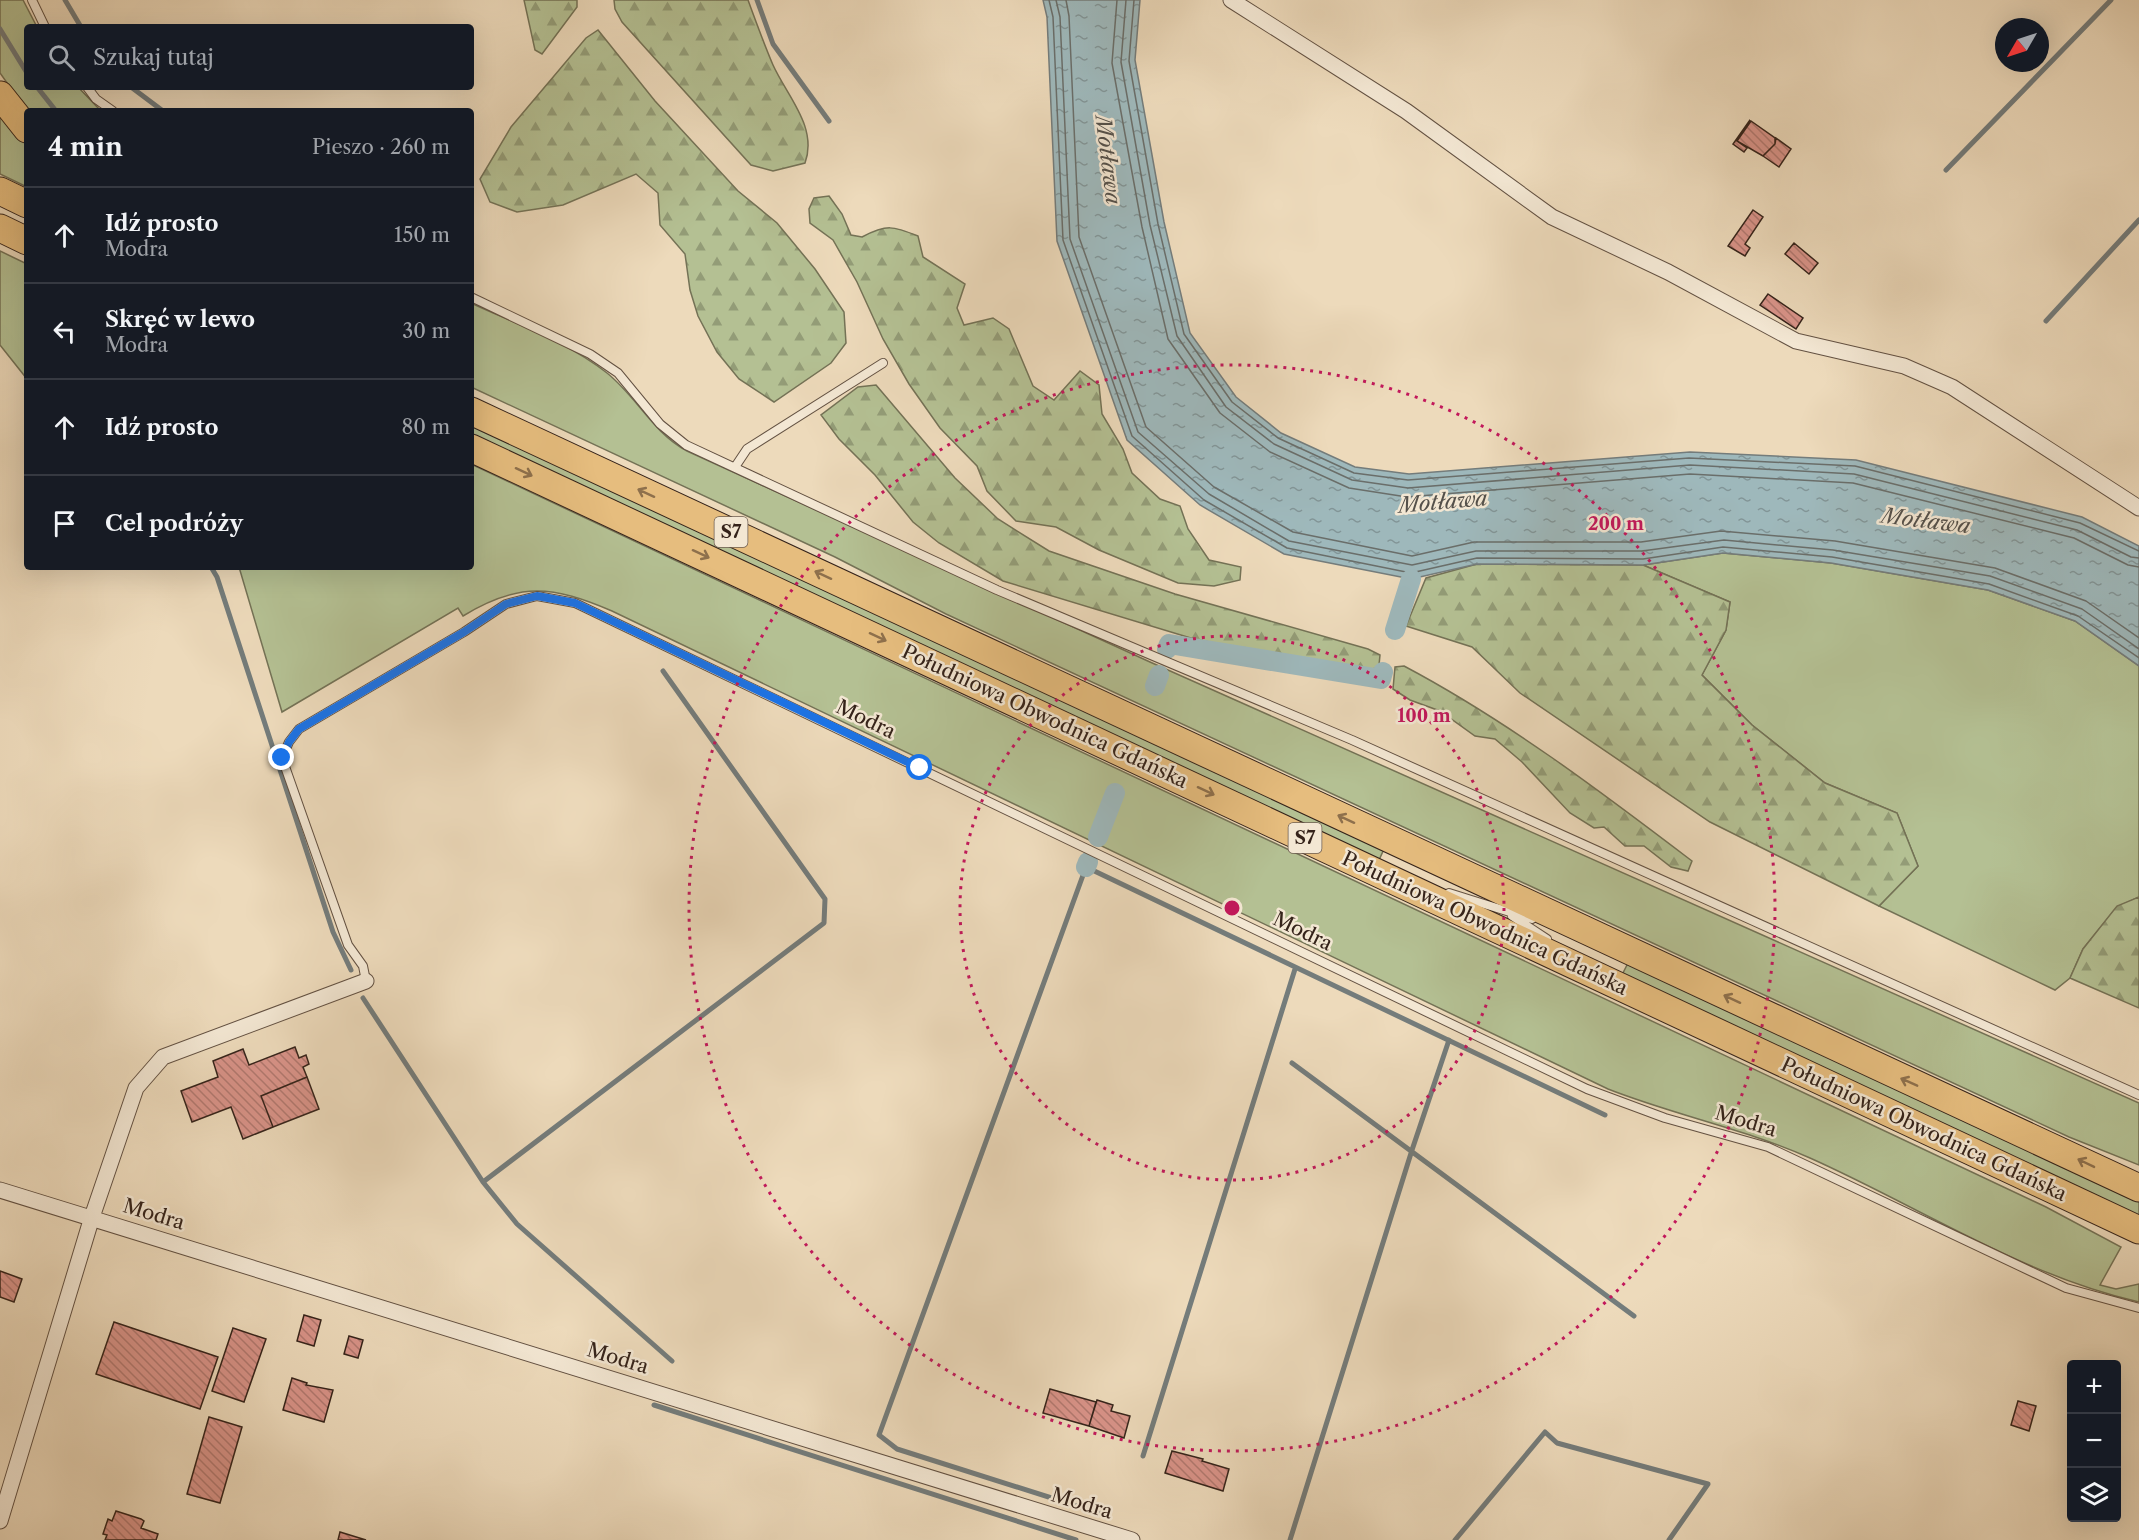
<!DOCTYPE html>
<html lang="pl">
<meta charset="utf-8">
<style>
:root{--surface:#171b24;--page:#20242c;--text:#f1f3f6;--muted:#9ea1a6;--line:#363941}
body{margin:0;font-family:"Libre Caslon Text",serif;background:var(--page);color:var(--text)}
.controls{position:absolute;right:18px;bottom:18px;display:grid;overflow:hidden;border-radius:6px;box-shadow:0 6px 24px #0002}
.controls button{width:54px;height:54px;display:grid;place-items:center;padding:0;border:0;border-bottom:2px solid var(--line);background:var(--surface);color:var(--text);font:30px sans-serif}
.compass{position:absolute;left:1995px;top:18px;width:54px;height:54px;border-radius:50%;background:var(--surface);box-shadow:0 6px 24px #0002;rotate:231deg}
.stop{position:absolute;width:18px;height:18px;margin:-14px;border:4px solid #1a73e8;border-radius:50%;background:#fff}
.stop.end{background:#1a73e8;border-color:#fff;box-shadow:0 2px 6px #0008}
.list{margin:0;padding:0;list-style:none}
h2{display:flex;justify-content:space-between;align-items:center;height:78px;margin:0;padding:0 24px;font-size:26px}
h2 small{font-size:20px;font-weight:400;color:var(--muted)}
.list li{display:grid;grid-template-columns:39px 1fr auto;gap:18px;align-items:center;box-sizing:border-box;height:96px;padding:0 24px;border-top:2px solid var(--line)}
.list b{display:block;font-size:22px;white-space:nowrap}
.list p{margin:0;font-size:20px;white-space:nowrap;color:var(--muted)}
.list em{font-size:20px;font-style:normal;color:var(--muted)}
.icon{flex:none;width:33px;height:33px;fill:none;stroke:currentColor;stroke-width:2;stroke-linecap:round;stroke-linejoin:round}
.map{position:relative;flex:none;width:2139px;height:1540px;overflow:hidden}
.search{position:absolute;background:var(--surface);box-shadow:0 6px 24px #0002;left:24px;top:24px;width:450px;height:66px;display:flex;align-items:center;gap:15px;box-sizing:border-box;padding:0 21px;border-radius:6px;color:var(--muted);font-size:22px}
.panel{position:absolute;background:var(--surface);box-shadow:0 6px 24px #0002;left:24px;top:108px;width:450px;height:462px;border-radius:6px}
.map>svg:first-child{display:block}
.green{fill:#b4c093;stroke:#747256;stroke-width:1.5}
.forest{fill:url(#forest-firs);stroke:#747256;stroke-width:1.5}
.water{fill:url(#water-ripples);stroke:#747c7b;stroke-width:1.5}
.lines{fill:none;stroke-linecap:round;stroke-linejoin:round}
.shore{stroke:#6a6e6a;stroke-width:1.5}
.stream{stroke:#747c7b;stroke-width:5}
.canal{stroke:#9eb8bb;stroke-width:20}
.building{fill:url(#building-back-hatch);stroke:#35231a;stroke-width:1.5}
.service-casing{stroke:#635142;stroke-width:10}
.minor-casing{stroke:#635142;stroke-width:17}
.motorway-casing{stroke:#35231a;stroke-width:29}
.service{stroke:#f3e7d3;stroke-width:8}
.minor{stroke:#f3e7d3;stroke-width:15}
.motorway{stroke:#e6bd7e;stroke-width:27}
.oneway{stroke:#8e704c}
.route{stroke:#1a73e8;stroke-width:8}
.ring{fill:none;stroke:#c2185b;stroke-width:3;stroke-dasharray:3 6}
.labels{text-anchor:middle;stroke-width:5;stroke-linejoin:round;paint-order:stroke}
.shield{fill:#f3e7d3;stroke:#6e5e52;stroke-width:1.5}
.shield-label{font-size:18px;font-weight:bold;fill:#35231a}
.street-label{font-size:20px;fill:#35231a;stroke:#f3e7d3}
.water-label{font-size:21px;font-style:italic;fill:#54504a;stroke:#f3e7d3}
.centre{fill:#c2185b;stroke:#f3e7d3;stroke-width:3}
.ring-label{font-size:18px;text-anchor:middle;font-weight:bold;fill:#c2185b;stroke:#f3e7d3;stroke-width:5;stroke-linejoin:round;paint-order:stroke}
</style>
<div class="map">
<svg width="2139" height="1540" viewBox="0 0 2139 1540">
<defs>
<pattern id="forest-firs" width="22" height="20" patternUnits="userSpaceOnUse" patternTransform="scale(1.5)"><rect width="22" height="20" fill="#b4c093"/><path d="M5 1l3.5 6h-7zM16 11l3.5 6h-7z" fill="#939c77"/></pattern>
<pattern id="water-ripples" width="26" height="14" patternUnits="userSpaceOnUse" patternTransform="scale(1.5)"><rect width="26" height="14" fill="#9eb8bb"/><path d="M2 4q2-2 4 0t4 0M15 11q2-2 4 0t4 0" fill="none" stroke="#829597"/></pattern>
<pattern id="building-back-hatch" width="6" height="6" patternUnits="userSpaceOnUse" patternTransform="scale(1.5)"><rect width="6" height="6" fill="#d99389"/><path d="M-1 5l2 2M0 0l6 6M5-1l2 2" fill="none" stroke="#b1786f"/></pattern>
</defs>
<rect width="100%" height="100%" fill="#eddabb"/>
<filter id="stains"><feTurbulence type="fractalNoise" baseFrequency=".00333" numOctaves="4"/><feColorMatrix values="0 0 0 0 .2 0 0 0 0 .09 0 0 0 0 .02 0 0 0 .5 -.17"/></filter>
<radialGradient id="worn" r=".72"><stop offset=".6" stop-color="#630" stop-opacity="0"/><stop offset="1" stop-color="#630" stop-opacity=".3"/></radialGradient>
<!-- green -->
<path class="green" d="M0,0H23L37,27H27V87H78L101,111H27L0,73Z
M0,112L27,146V187L0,174Z
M0,251L27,264V379L0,345Z
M471,303C516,324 568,342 607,373C637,397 652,432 687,451L1150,662L2139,1103V1165L2069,1137L946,614L835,557L471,387Z
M471,423L1384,849L1379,860L471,435Z
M471,464L2046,1207L2121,1247L2100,1285L2116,1289L2139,1284V1302C2021,1275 1920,1207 1810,1158C1745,1129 1674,1115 1608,1089L612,611C553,586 520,581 463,616L458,608L282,712L239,567H471Z
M1723,553L1831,563L1988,590L2075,621L2139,666V897L2117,907L2083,949L2070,978L2055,990L1879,906L1918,866L1897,813L1825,783L1752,725L1702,675L1726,630L1730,602L1643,565Z
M1628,963L2139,1202V1218L1622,975Z"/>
<!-- forest -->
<path class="forest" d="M524,0H577V7L542,54L535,50Z
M614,0H748C756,22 764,44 773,65C787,96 818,127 805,163L773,171L751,165L622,22L615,9Z
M598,30L655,101L738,191L777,223L815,269L844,312L846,343L831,363L774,402L739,379L717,352L698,316L690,290L685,254L660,225L658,193L636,174L563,205L517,212L490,202L480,179L511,127L586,38Z
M829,196L842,214L851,235L862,237C887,224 893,226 918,236L923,257L965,284L957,308L964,325L993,318L1009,329L1033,386L1054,400L1080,371L1099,385L1102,414L1123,449L1132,473L1160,499L1180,506L1188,529L1209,560L1241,567L1240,580L1214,586L1178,583L1099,550L1056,527L1016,521L987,491L977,466L940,428L909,384L883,339L857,282L833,240L810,223L809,209L814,198Z
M876,385L955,478L998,519L1049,551L1175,594L1368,649L1380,655L1379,665L1369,672L1356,671L1194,639L1003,581L939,543L913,522L875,475L839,439L821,415L858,387Z
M1477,564L1643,565L1730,602L1726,630L1702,675L1752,725L1825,783L1897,813L1918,866L1879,906L1710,822L1520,693L1472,647L1406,626L1426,578Z
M1404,666C1506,720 1600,791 1692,861L1688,871L1671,867L1644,846H1625L1604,827L1594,828L1570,813L1522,762L1495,739L1475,736L1440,711L1410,700L1393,689L1395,667Z
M2139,897V1008L2070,978L2083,949L2117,906Z"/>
<!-- water -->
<path class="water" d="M1043,0H1140L1135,60L1164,222L1190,333L1236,397L1281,433L1355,467L1409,474L1690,452L1856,460L2082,517L2139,546V666L2075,621L1988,590L1831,563L1723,553L1643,565L1477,564L1411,579L1284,554L1200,505L1127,440L1057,241L1047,17Z"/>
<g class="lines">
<!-- shore -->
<path class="shore" d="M1049,0L1053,17L1063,240L1132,436L1204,500L1287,548L1411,573L1477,558L1643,559L1723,547L1832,557L1989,584L2078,616L2139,658
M1056,0L1060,17L1070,239L1138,432L1209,494L1289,541L1412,565L1476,551H1642L1724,540L1833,550L1990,576L2082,609L2139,649
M1066,0L1069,16L1079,237L1146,427L1214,487L1293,532L1412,556L1474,542H1641L1721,531L1835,541L1995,568L2086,601L2139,638
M1117,0L1112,63L1142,227L1168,339L1220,413L1270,452L1349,488L1407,497L1690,474L1853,483L2074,538L2128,565L2139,567
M1126,0L1121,62L1150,225L1177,336L1226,407L1274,444L1352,480L1408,488L1690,465L1854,474L2077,530L2131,557L2139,558
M1134,0L1129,61L1158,224L1184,334L1232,402L1278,438L1354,473L1408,480L1689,458L1855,466L2080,523L2139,551"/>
<!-- stream -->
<path class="stream" d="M65,0L81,27
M757,0L773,44L829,121
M0,29L27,73
M37,87L56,111
M131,87L163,111
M1946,170L2111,0
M2046,321L2139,220
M211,567L217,577L333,932L351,970
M363,998L483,1182L517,1224L672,1361
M1292,1063L1634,1316
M483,1182L824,923L825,899L663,671
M654,1405L1076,1540
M1143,1456L1295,969
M1099,1513L897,1449L879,1435L1086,867L1605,1115
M1290,1540L1412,1150L1449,1040
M1455,1540L1545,1432L1557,1443L1708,1484L1669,1540"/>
<!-- canal -->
<path class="canal" d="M1395,630L1411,579
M1167,649L1169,644L1381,679L1383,672
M1155,686L1159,675
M1098,837L1115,793
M1086,867L1088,862"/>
</g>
<!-- building -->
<path class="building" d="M1750,120L1737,141L1747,148L1744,152L1733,144Z
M1751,121L1775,138V144L1763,156L1737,141Z
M1776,138L1791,149L1779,167L1763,156L1775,144Z
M1753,210L1763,217L1745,244L1750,248L1745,256L1728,246Z
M1794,243L1818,263L1809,274L1785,254Z
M1768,294L1803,318L1796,329L1760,305Z
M295,1047L299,1058L306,1055L309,1064L303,1067L307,1077L261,1096L273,1127L243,1139L231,1107L192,1122L181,1091L218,1077L213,1061L243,1049L249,1065Z
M307,1077L319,1109L273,1127L261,1096Z
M0,1271L22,1279L14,1302L0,1297Z
M304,1315L321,1320L314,1346L297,1341Z
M114,1322L218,1357L200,1409L96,1374Z
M233,1328L266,1339L244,1402L212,1391Z
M349,1336L363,1340L358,1358L344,1354Z
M292,1378L307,1383L306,1385L333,1390L324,1422L283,1410Z
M1050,1389L1096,1402L1089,1426L1043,1413Z
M1097,1400L1113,1405L1111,1411L1130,1416L1124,1438L1089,1426Z
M2018,1401L2036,1406L2029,1431L2011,1425Z
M209,1417L242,1427L220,1503L187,1494Z
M1172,1451L1203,1459L1202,1461L1229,1469L1223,1491L1165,1473Z
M116,1511L141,1519L144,1521L141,1528L158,1534L156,1540H105L107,1535L103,1534L108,1519L112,1521Z
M340,1532L366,1540H338Z"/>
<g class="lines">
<!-- service casing -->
<g class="service-casing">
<path id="service" d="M32,0L45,27
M87,87L96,99L113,111
M471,297L590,354L618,373L660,424L686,445L997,590L1352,740L2139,1095
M735,467L747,449L883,363
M1449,893L1532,919
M1512,916L1547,939
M366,981L363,966L348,945L282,758L289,742L299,729L464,632L506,604L537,596L575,603L1587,1089L1665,1118L1768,1147L2066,1288L2139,1308"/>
</g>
<!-- minor casing -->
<g class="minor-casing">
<path id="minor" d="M1231,0L1406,111L1552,217L1668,272L1796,341L1904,366L1952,387L2139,508
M0,1190L1132,1540
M0,1521L92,1217L136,1088L163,1057L366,981"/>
</g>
<!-- motorway casing -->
<g class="motorway-casing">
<path id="motorway" d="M0,95L27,129
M0,191L27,204
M0,228L27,241
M471,411L2139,1188
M471,448L2139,1230"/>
</g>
<!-- service -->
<use href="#service" class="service"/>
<!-- minor -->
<use href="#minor" class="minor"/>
<!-- motorway -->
<use href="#motorway" class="motorway"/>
</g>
<!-- one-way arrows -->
<defs><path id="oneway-shaft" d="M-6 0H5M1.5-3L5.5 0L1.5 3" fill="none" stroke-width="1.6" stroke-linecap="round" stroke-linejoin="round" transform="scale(1.5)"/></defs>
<g class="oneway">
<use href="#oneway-shaft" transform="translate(524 472) rotate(25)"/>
<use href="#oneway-shaft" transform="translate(646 493) rotate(-155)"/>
<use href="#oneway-shaft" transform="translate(701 554) rotate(25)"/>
<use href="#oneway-shaft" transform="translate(823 575) rotate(-155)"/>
<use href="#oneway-shaft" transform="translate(878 637) rotate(25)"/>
<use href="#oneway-shaft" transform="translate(1206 791) rotate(25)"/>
<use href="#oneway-shaft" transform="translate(1346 819) rotate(-155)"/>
<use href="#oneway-shaft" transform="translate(1732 999) rotate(-155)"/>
<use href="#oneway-shaft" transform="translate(1909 1082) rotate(-156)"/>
<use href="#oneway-shaft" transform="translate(2086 1163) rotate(-154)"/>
</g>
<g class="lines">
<!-- route -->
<path class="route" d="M282,758L289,742L299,729L464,632L506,604L537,596L575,603L920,768"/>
</g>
<!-- distance rings -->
<g class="ring">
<circle cx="1232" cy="908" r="272"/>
<circle cx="1232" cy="908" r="543"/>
</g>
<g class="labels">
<!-- shield labels -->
<g class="shield">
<rect x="714.5" y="517" width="33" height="30" rx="4.5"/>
<rect x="1288.5" y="823" width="33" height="30" rx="4.5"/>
</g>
<g class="shield-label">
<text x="731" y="538">S7</text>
<text x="1305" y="844">S7</text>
</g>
<!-- street labels -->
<g class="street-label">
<text transform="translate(1045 716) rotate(25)" y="7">Południowa Obwodnica Gdańska</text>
<text transform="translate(866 719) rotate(26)" y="7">Modra</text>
<text transform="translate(1485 923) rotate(25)" y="7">Południowa Obwodnica Gdańska</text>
<text transform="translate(1303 931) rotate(26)" y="7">Modra</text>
<text transform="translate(1746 1121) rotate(17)" y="7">Modra</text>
<text transform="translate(1924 1129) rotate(25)" y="7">Południowa Obwodnica Gdańska</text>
<text transform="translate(154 1214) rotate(17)" y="7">Modra</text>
<text transform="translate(618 1358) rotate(17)" y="7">Modra</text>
<text transform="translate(1082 1503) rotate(17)" y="7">Modra</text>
</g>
<!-- water labels -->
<g class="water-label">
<text transform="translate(1108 160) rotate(83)" y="7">Motława</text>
<text transform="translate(1443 502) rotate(-5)" y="7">Motława</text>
<text transform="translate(1926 521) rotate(7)" y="7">Motława</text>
</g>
</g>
<circle cx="1232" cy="908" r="9" class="centre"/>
<g class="ring-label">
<text x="1616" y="530">200 m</text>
<text x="1424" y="722">100 m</text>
</g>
<rect width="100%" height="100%" filter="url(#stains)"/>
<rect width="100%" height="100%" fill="url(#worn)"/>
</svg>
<div class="controls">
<button>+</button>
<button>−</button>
<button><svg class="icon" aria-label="layers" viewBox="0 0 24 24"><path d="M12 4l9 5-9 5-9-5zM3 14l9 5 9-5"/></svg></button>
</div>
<svg class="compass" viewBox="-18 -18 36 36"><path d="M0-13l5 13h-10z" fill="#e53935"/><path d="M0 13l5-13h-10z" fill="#9ea1a6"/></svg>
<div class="stop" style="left:920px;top:768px"></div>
<div class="stop end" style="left:282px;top:758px"></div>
<div class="search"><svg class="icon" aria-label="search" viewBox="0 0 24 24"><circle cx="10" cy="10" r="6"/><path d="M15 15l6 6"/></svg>Szukaj tutaj</div>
<section class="panel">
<h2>4 min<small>Pieszo · 260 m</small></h2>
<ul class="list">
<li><svg class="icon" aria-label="ahead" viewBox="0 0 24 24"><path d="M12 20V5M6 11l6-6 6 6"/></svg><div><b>Idź prosto</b><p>Modra</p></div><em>150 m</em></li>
<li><svg class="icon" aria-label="left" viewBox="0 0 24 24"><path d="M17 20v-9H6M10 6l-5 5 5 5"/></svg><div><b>Skręć w lewo</b><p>Modra</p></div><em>30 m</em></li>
<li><svg class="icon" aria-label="ahead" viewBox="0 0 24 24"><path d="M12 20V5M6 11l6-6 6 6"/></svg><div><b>Idź prosto</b></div><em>80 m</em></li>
<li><svg class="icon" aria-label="arrive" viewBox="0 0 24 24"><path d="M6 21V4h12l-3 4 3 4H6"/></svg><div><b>Cel podróży</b></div></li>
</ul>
</section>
</div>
